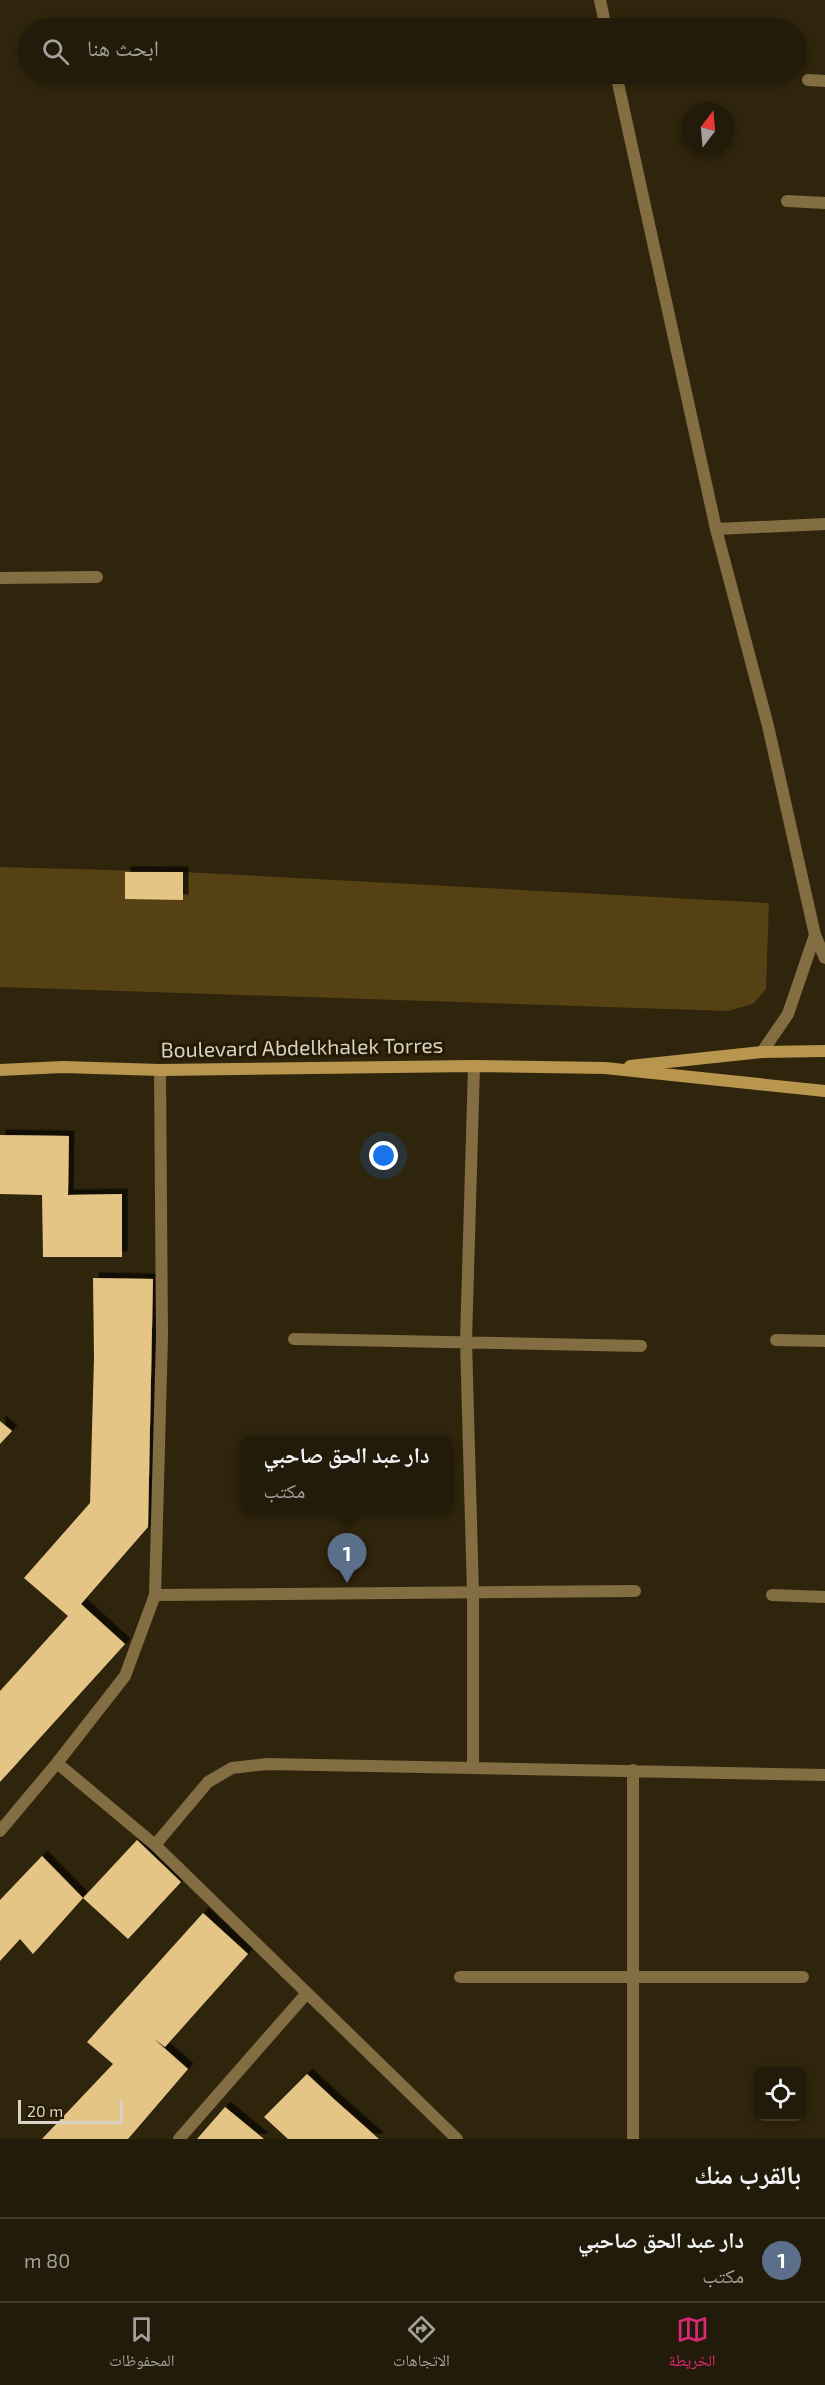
<!DOCTYPE html>
<html lang="ar">
<meta charset="utf-8">
<style>
:root{--surface:#231b09;--page:#2f2817;--text:#f1f3f6;--muted:#a3a19c;--line:#40392a;--accent:#db2777}
body{margin:0;font-family:"Exo 2","Noto Naskh Arabic",sans-serif;background:var(--page);color:var(--text);direction:rtl}
.controls{position:absolute;right:18px;bottom:18px;display:grid;overflow:hidden;border-radius:12px;box-shadow:0 3px 9px #0003}
.controls button{width:54px;height:54px;display:grid;place-items:center;padding:0;border:0;border-bottom:2px solid var(--line);background:var(--surface);color:var(--text);font:30px sans-serif}
.compass{position:absolute;left:681px;top:102px;width:54px;height:54px;border-radius:50%;background:var(--surface);box-shadow:0 3px 9px #0003;rotate:16deg}
.scale{position:absolute;left:18px;bottom:15px;width:105px;box-sizing:border-box;padding-left:6px;border:3px solid #d9d2c4;border-top:0;font-size:16px;line-height:21px;white-space:nowrap;color:#d9d2c4;-webkit-text-stroke:4px #251a03;paint-order:stroke}
.you{position:absolute;left:384px;top:1156px;width:21px;height:21px;margin:-15px;border:4px solid #fff;border-radius:50%;background:#1a73e8;box-shadow:0 0 0 9px #1a73e833}
.badge{display:grid;place-items:center;width:39px;height:39px;border-radius:50%;background:var(--accent);color:#fff;font-size:20px;font-weight:700}
.pin{position:absolute;translate:-50% -50px;filter:drop-shadow(0 2px 3px #0008)}
.pin::after{content:'';position:absolute;top:32px;width:21px;height:18px;background:inherit;clip-path:polygon(0 0,100% 0,50% 100%)}
.popup{position:absolute;left:240px;top:1436px;width:213px;height:78px;box-sizing:border-box;display:grid;place-content:center;border-radius:12px;background:var(--surface);filter:drop-shadow(0 2px 4px #0005);font-size:20px;white-space:nowrap;color:var(--muted)}
.popup b{font-size:22px;color:var(--text)}
.popup::after{content:'';position:absolute;left:50%;top:100%;margin-left:-12px;border:12px solid transparent;border-top-color:var(--surface)}
.list{margin:0;padding:0;list-style:none}
h2{display:flex;justify-content:space-between;align-items:center;height:78px;margin:0;padding:0 24px;font-size:26px}
h2 small{font-size:20px;font-weight:400;color:var(--muted)}
.list li{display:grid;grid-template-columns:39px 1fr auto;gap:18px;align-items:center;box-sizing:border-box;height:84px;padding:0 24px;border-top:2px solid var(--line)}
.list b{display:block;font-size:22px;white-space:nowrap}
.list p{margin:0;font-size:20px;white-space:nowrap;color:var(--muted)}
.list em{font-size:20px;font-style:normal;color:var(--muted)}
.icon{flex:none;width:33px;height:33px;fill:none;stroke:currentColor;stroke-width:2;stroke-linecap:round;stroke-linejoin:round}
.map{position:relative;flex:none;width:825px;height:2139px;overflow:hidden;direction:ltr}
.search{position:absolute;background:var(--surface);box-shadow:0 3px 9px #0003;left:18px;right:18px;top:18px;height:66px;display:flex;align-items:center;gap:15px;box-sizing:border-box;padding:0 21px;border-radius:33px;color:var(--muted);font-size:22px}
.sheet{height:162px;background:var(--surface)}
nav{display:flex;justify-content:space-around;align-items:center;box-sizing:border-box;height:84px;border-top:2px solid var(--line);background:var(--surface);font-size:16px;color:var(--muted)}
nav a{display:grid;justify-items:center;gap:3px}
nav .on{color:var(--accent)}
.map>svg:first-child{display:block}
.green{fill:#554113}
.building{fill:#e4c586;filter:url(#shadow)}
.lines{fill:none;stroke-linecap:round;stroke-linejoin:round}
.lane{stroke:#836d42;stroke-width:12}
.street{stroke:#836d42;stroke-width:12}
.secondary{stroke:#b9964d;stroke-width:12}
.labels{text-anchor:middle;stroke-width:6;stroke-linejoin:round;paint-order:stroke}
.street-label{font-size:21px;fill:#d9d2c4;stroke:#251a03}
</style>
<div class="map">
<svg width="825" height="2139" viewBox="0 0 825 2139">
<defs>
<filter id="shadow"><feDropShadow dx="5.5" dy="-5.5" stdDeviation="0" flood-color="#0009"/></filter>
</defs>
<rect width="100%" height="100%" fill="#2f240c"/>
<!-- green -->
<path class="green" d="M0,867L183,872L769,903L766,989L753,1004L728,1011L0,987Z"/>
<!-- building -->
<path class="building" d="M125,872H183V900L125,899Z
M0,1135L69,1136L68,1195L122,1194V1257H43L42,1195L0,1194Z
M93,1278L153,1279L148,1527L81,1604L125,1644L0,1782V1691L68,1616L24,1578L90,1503L94,1357Z
M0,1421L12,1431L0,1444Z
M137,1840L181,1882L128,1939L83,1898Z
M42,1856L83,1898L33,1954L20,1939L0,1961V1900Z
M203,1913L248,1954L165,2047L153,2038L188,2069L128,2139H42L113,2064L87,2042Z
M307,2074L335,2100L379,2139H288L264,2117Z
M225,2107L264,2139H197Z"/>
<g class="lines">
<!-- lane -->
<path class="lane" d="M787,201L825,203
M294,1339L641,1346
M473,1768V1593L466,1341L474,1066"/>
<!-- street -->
<path class="street" d="M600,0L606,28
M616,74L716,529L768,726L815,935L825,958
M808,80L825,81
M716,529L825,524
M0,578L97,577
M762,1052L788,1014L815,935
M776,1340L825,1341
M155,1595L635,1591
M772,1595L825,1597
M57,1763L155,1845L457,2139
M633,1770V2139
M0,1831L57,1763L125,1676L155,1595L162,1336L160,1070
M155,1845L208,1782L232,1768L268,1764L825,1775
M460,1977H803
M179,2139L307,1993"/>
<!-- secondary -->
<path class="secondary" d="M630,1066L762,1052L825,1051
M0,1070L63,1067L160,1070L474,1066L605,1068L825,1091"/>
</g>
<g class="labels">
<!-- street labels -->
<g class="street-label">
<text transform="translate(302 1048) rotate(-1)" y="7">Boulevard Abdelkhalek Torres</text>
</g>
</g>
</svg>
<div class="controls">
<button><svg class="icon" aria-label="locate" viewBox="0 0 24 24"><circle cx="12" cy="12" r="6"/><path d="M12 2v4M12 18v4M2 12h4M18 12h4"/></svg></button>
</div>
<svg class="compass" viewBox="-18 -18 36 36"><path d="M0-13l5 13h-10z" fill="#e53935"/><path d="M0 13l5-13h-10z" fill="#a3a19c"/></svg>
<div class="scale">20 m</div>
<div class="you"></div>
<div class="pin badge" style="left:347px;top:1583px;background:#5c6f8a">1</div>
<div class="popup"><b>دار عبد الحق صاحبي</b>مكتب</div>
<div class="search"><svg class="icon" aria-label="search" viewBox="0 0 24 24"><circle cx="10" cy="10" r="6"/><path d="M15 15l6 6"/></svg>ابحث هنا</div>
</div>
<section class="sheet">
<h2>بالقرب منك<small></small></h2>
<ul class="list">
<li><span class="badge" style="background:#5c6f8a">1</span><div><b>دار عبد الحق صاحبي</b><p>مكتب</p></div><em>80 m</em></li>
</ul>
</section>
<nav>
<a class="on"><svg class="icon" aria-label="map" viewBox="0 0 24 24"><path d="M3 6l6-2 6 2 6-2v14l-6 2-6-2-6 2zM9 4v14M15 6v14"/></svg>الخريطة</a>
<a><svg class="icon" aria-label="directions" viewBox="0 0 24 24"><path d="M12 3l9 9-9 9-9-9zM9 14v-3h6M13 9l2 2-2 2"/></svg>الاتجاهات</a>
<a><svg class="icon" aria-label="saved" viewBox="0 0 24 24"><path d="M7 4h10v16l-5-4-5 4z"/></svg>المحفوظات</a>
</nav>
